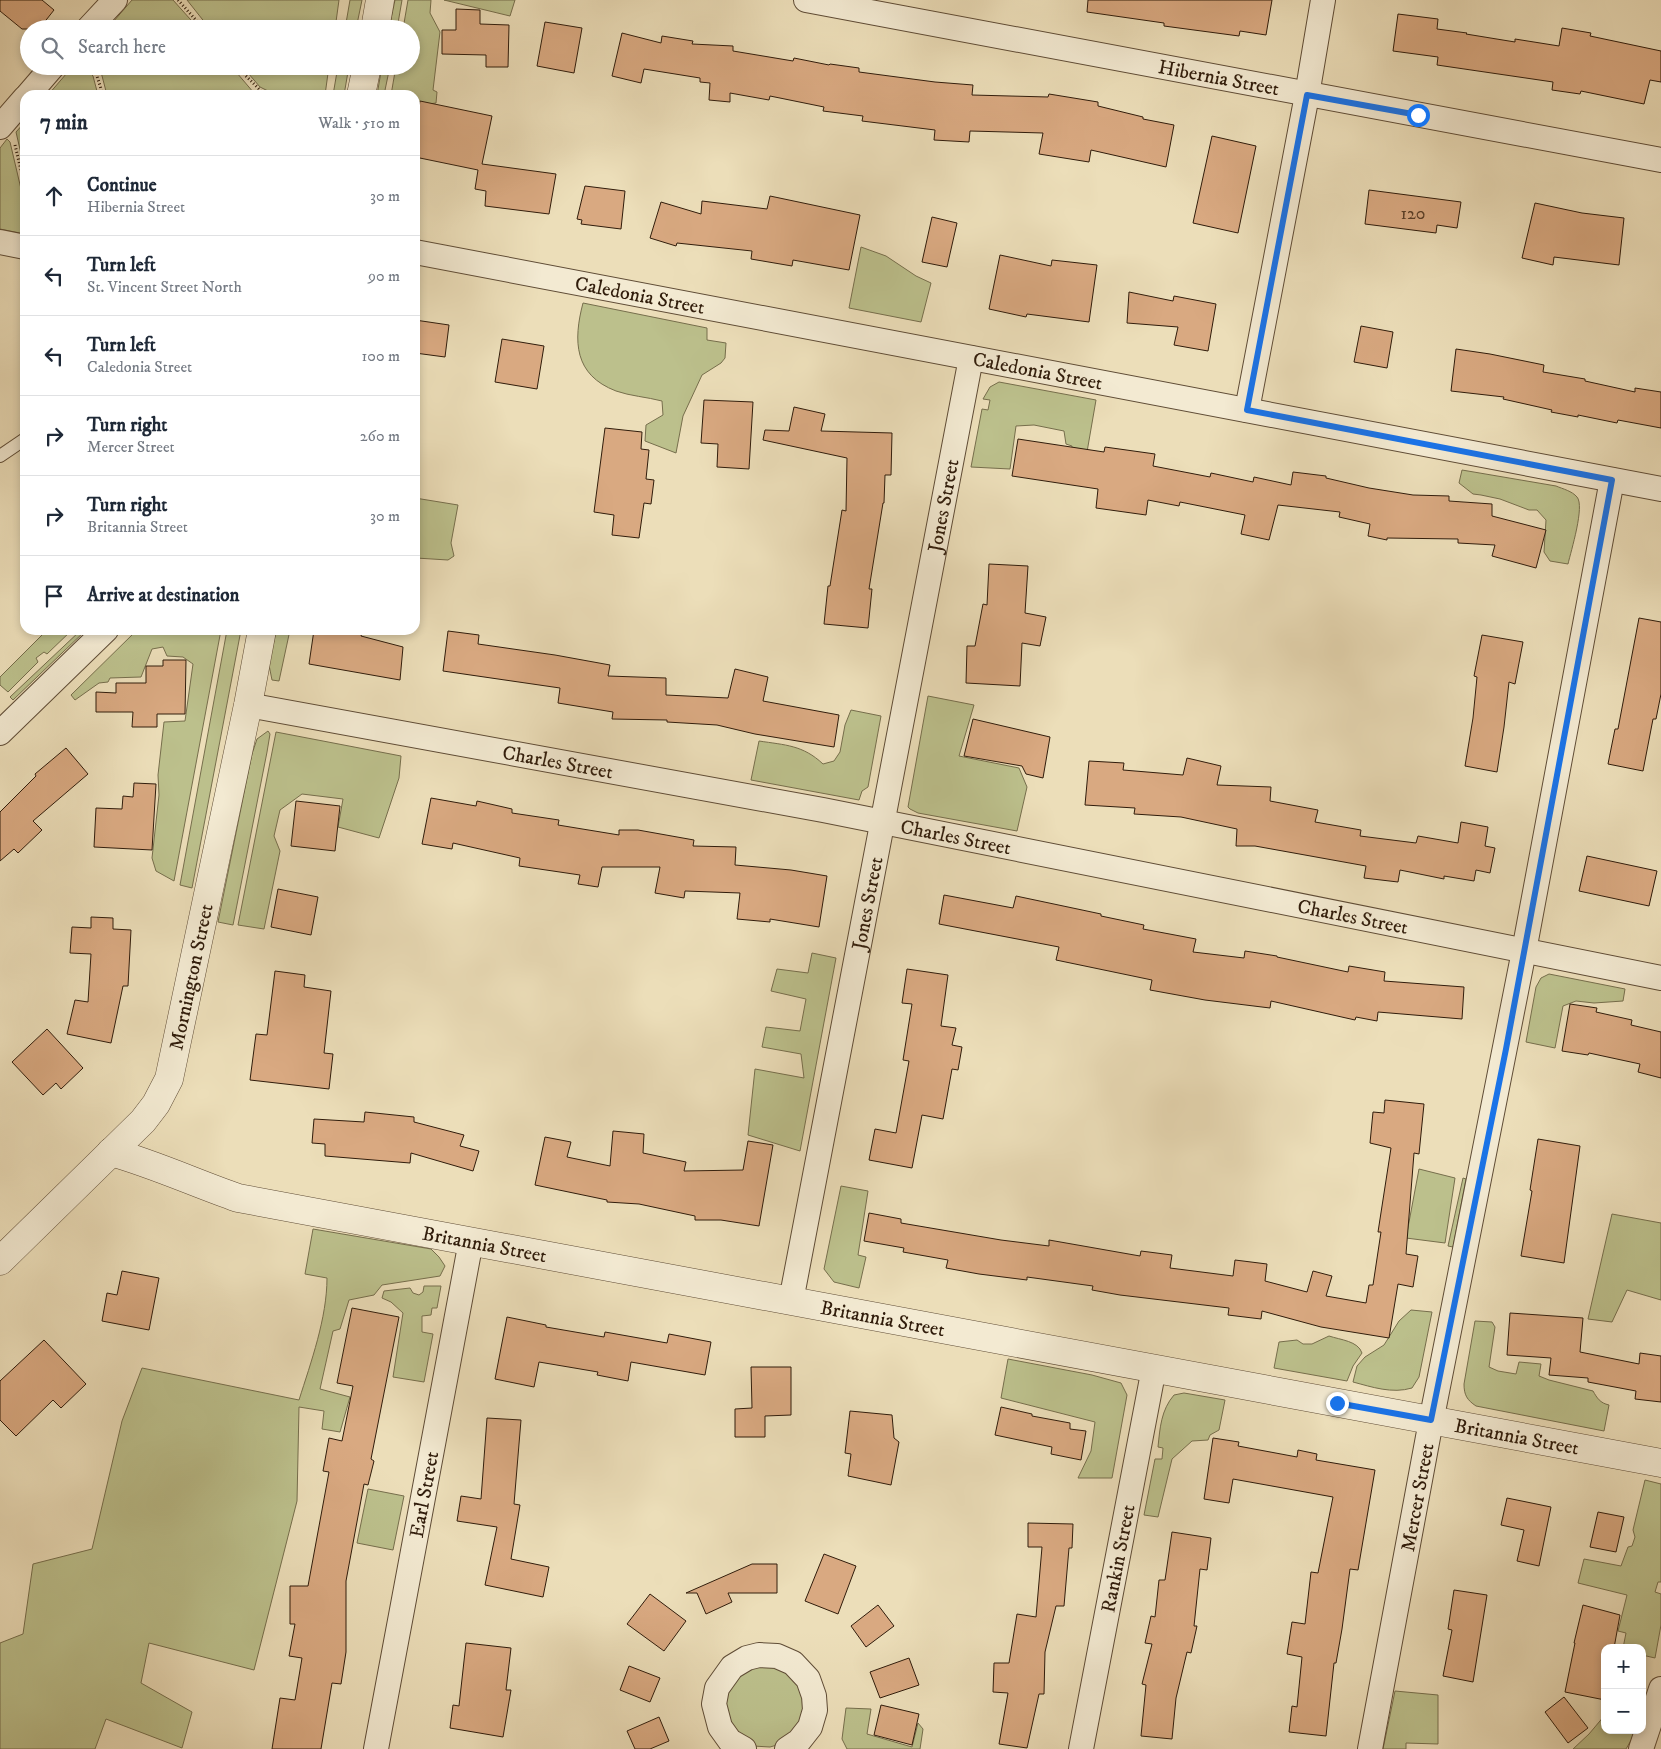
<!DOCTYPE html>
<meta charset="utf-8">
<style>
:root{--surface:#fff;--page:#f2f2f3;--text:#1f2937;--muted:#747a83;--line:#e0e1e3}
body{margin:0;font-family:"IM FELL DW Pica",serif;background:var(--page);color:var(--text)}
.controls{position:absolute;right:15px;bottom:15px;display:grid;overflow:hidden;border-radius:10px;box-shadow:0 2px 8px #0003}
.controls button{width:45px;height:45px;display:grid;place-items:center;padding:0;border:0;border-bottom:1px solid var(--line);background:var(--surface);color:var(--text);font:25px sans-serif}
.stop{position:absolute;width:15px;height:15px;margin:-11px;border:4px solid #1a73e8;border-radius:50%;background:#fff}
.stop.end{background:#1a73e8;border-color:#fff;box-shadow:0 1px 5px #0008}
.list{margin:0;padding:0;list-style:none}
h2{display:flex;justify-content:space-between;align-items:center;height:65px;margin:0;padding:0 20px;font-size:21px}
h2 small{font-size:16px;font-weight:400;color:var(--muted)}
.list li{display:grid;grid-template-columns:32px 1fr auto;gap:15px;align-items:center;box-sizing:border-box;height:80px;padding:0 20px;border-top:1px solid var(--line)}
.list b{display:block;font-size:19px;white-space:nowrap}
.list p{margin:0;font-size:16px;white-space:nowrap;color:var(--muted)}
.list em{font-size:16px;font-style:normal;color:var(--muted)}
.icon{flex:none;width:28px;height:28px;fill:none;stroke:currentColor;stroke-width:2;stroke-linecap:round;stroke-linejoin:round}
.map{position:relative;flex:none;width:1661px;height:1749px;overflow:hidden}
.search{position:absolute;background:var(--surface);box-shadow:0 2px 8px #0003;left:20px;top:20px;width:400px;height:55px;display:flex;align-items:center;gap:12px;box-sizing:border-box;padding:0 18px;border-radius:28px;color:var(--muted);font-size:19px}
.panel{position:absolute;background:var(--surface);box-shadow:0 2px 8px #0003;left:20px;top:90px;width:400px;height:545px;border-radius:15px}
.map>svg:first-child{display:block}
.green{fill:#bcc08c;stroke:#766e4c}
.building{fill:#d9a981;stroke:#301c0b}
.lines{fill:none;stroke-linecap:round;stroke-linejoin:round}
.service-casing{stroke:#5f4c36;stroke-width:14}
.minor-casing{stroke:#5f4c36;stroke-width:26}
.tertiary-casing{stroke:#5f4c36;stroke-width:29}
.path{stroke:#301c0b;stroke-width:3;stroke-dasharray:1 2.5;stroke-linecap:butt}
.service{stroke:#f3ead2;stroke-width:12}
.minor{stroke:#f3ead2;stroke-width:24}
.tertiary{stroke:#f3ead2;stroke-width:28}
.route{stroke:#1a73e8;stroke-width:6}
.labels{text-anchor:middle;stroke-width:4;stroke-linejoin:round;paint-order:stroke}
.number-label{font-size:18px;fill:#5a3f28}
.street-label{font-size:20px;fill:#301c0b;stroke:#f3ead2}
</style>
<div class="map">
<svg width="1661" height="1749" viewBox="0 0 1661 1749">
<rect width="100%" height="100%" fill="#ecdeb9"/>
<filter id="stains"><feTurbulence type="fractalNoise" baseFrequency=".004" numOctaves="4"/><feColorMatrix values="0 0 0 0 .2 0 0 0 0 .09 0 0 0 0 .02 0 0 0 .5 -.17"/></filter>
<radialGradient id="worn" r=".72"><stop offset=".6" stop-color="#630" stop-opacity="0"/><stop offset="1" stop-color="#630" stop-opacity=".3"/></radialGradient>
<!-- green -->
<path class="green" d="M132,0H173L199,29H107Z
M187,0H339L335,29H210Z
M350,0H362L356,29H345Z
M395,0H402L397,29H389Z
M408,0H431L430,13L440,32L433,90L437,92L436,103L421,105L417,122H415V95H391L396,66H411V29H403Z
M444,0H515L510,16Z
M73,66H84L93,76L98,95H48Z
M95,66H231L254,93L250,95H107L101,72Z
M242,66H329L325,95H276L260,87Z
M338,66H349L344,95H333Z
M382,66H390L384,95H377Z
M25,122V171L16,132Z
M7,139L10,142L25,206V234L0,229V148Z
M861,247L886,256L916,276L931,283L921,322L849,308Z
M583,303L707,328V340L726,343L725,358L721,363L702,375L683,416L676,453L645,441L646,425L663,415L662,401C647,397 630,396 616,391C574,375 573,341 583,303Z
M999,382L1096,400L1087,452L1070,474L1072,446L1066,444L1064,431L1034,425L1016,426L1010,469L971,467L982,409L988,410L990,400L983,399L990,387Z
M1462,470L1556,486C1563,489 1572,491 1577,497C1585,506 1571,551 1568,564L1550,561L1544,552L1546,520L1537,510H1529L1500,499L1481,495L1473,494L1459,483Z
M415,498L458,505L451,543L454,556L448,560L416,558L418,528L415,527Z
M47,630H72L47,654L44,652L36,658L38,662L8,692L0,685V677Z
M81,630H86L13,700L10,697Z
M137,630H221L174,881L156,871L152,858L159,795L158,775L164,722L185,721L193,664L183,657L167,656L163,647L152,649L141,677L110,678L108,682L99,683L75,700L71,695Z
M227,630H241L192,888L180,885Z
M276,630H290L279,681L272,680L269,665Z
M928,696L974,705L959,756L1019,768L1027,787L1017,831L918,813L910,809L908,807Z
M851,710L881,716L868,787L862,791L859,800L751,780L759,741C785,745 803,745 823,764L834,761L840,752L845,725Z
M268,731L270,734L267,752L233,925L218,922L252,754L257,739Z
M276,732L401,756L399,778L379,838L338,827L343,799L302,794L280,810L274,836L280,851L264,929L238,925Z
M812,953L836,958L800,1151L748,1135L755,1069L804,1078L801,1054L762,1047L766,1027L800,1031L806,999L771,991L777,969L808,973Z
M1549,974L1625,989L1623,1001L1594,1003L1576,1001L1563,1006L1555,1048L1526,1042L1536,987L1541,978Z
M1419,1169L1455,1178L1445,1243L1406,1238Z
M1463,1178L1466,1179L1453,1247L1448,1246Z
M841,1186L868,1191L858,1255L866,1257L859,1288L834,1282L824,1269Z
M1612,1214L1661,1223V1300L1627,1290L1612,1322L1588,1319Z
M313,1229L431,1249L439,1257L445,1266L440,1276L382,1285L374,1295L349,1300L340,1329L333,1331L320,1389L350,1397L340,1432L322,1429L324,1411L299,1407L297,1501L254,1670L149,1643L141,1683L192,1712L182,1748L106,1719L95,1749H0V1643L23,1634L33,1564L92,1549L122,1421L142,1368L299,1400C311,1362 327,1318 327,1278L305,1274Z
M424,1286H441L437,1308H432L431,1315L422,1316V1332L433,1334L424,1382L393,1377L403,1313L391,1302L382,1298L384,1291L410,1288L413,1293L419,1295L423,1292Z
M1411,1310L1432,1312L1419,1377L1412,1388C1392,1394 1372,1387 1353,1382L1357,1366L1365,1357L1384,1345L1399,1321Z
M1475,1321L1492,1322L1495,1327L1489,1367L1498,1371L1516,1374L1519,1362L1541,1364L1539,1376L1549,1380L1593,1391C1597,1398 1600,1403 1609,1405L1604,1431L1476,1406C1467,1400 1464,1395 1464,1384Z
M1329,1336C1341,1340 1358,1341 1362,1353L1353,1366L1347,1381L1274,1368L1279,1342L1297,1340L1303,1344H1312Z
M1008,1359L1092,1375L1121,1383L1127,1395L1112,1478H1078L1091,1451L1095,1422L1001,1398Z
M1184,1393L1225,1400L1219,1430L1210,1435L1208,1440L1192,1441L1172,1459L1158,1517L1144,1515L1155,1459H1162L1163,1448L1158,1447C1160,1428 1161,1410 1174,1395Z
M1645,1480L1661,1484V1582H1658L1655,1592L1661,1594V1625L1655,1658L1642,1655V1648H1623L1626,1633L1618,1631L1627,1595L1578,1583L1584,1559L1621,1566L1628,1547L1632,1546L1635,1537L1633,1530Z
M368,1489L404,1496L393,1550L357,1543Z
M753,1664L790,1670L807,1696L801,1724L784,1743L770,1747L753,1746L738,1739L723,1704L736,1674Z
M1395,1691L1438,1695V1744L1406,1743V1749H1383Z
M846,1708L871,1709L867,1734L912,1747L918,1723L923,1729L920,1749H847L842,1739Z
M1605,1715V1730H1637L1626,1749H1573L1589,1734Z"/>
<!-- building -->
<path class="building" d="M0,0H42L54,10L39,29H22L0,11Z
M1088,0H1272L1266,35L1240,31L1239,36L1164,26V23L1087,12Z
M456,9L480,10V24L509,25L508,67H486V55L442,54V30H456Z
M1398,14L1438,19L1437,29L1467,33L1466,34L1515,42V39L1559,46L1562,28L1591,33L1590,36L1661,51V82L1650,80L1644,104L1581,91L1580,94L1552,90L1553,82L1437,65L1438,57L1393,51Z
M545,22L582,28L574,73L537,66Z
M622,33L661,43L662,36L693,41L692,44L733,46V51L793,61L794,58L829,65L830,64L859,68V72L935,82L973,85L972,95L1048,97L1049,94L1098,102V106L1143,117V119L1174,125L1166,167L1091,150L1089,162L1039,154L1043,133L970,131L969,142L934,140L935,130L862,121L863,116L823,111L824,107L770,96L769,100L730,93V102L709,100L710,83L700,82V78L644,69L641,83L612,76Z
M420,101L492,116L482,164L556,174L549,214L485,206L486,191L475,189L478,170L415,157V129Z
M1212,136L1256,146L1238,233L1193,223Z
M585,186L625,191L621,229L581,224L582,220L577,219Z
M1369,190L1461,202L1457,228L1437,225L1436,233L1365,224Z
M770,196L860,215L849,270L793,260L792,266L751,259L752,251L677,243L676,246L650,238L661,202L701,214L702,201L767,209Z
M1535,203L1582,213L1624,218L1619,265L1554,257L1553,265L1522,258Z
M932,217L957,223L947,267L922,262Z
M1000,255L1051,266L1052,260L1097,265L1089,322L1027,314L1026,317L989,309Z
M1129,292L1173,301L1174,296L1216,304L1208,351L1174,345L1178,327L1127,323Z
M415,320L449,325L445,357L415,353Z
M1361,326L1393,332L1387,368L1354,362Z
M502,339L544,346L537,389L495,382Z
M1456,349L1490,354L1544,365L1543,372L1585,379V381L1635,392V388L1661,392V428L1618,420L1617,423L1578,415V417L1551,412L1552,410L1503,399L1504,397L1451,391Z
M704,400L753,402L749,469L717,467L718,444L701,443Z
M794,407L825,414L821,431L892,433L891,475H885L884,503H883L869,589H872L868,628L824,624L828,586H830L842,510L846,511L847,458L763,440L765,430L789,431Z
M605,428L642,432L641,449L649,450L646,479L654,480L651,504L644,503L639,538L612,535L614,515L594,512Z
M1018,439L1104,452L1105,447L1155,454L1153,466L1210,477L1211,473L1253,482L1254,477L1291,485L1293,472L1326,476V478L1369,488L1413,495L1449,496V501L1492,504V516L1546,530L1536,568L1492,556L1495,545L1458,543V539L1387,538V540L1368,536L1370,524L1339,517L1340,512L1278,505L1269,540L1241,534L1245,515L1180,502L1179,506L1148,500L1146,515L1096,508L1098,489L1012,476Z
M989,564L1028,566L1025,613L1046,617L1040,646L1022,643L1020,686L966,683L967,646H975L983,604L987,605Z
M1639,618L1661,622V694L1656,719H1653L1643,771L1608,764L1615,729H1618Z
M314,630H363L361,636L403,647L400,680L309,664Z
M448,631L479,635L478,644L555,655L610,665L608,676L666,678V695L728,698L735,669L768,677L763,701L839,715L834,747L755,734L717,725L667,722V720L612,719L613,712L558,703L560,688L443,671Z
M1482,635L1523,642L1515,684L1509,682L1504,727L1497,772L1465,766L1473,718L1477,677L1474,676Z
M163,660H186L185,714H157V727H132L133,712H96V692L116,693V683H146V666H163Z
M973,719L1050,737L1043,778L1026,774L1022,766L964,756Z
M66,748L88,774L33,821L42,830L18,853L14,849L0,861V812L36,776L35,774Z
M1187,758L1221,766L1217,785L1271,787L1270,801L1318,810L1315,822L1361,830L1360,836L1416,843L1418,836L1458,843L1461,822L1488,827L1485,846L1495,848L1490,873L1476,870L1474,881L1444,876V879L1400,870L1398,882L1364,878L1366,866L1255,846H1236L1237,829L1181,817L1134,814L1135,808L1085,805L1089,761L1124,763L1123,770L1183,775Z
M134,783L156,784L152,850L94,847L96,808L122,809L123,796L133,797Z
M431,798L476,806L477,801L512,809V813L559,820L558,825L619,835V830H638L694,840L693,846L736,847L735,865L791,870L827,876L819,927L770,919V922L737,919L740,893L685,891L684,898L655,893L660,867H602L598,887L578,884L580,875L519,866L520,858L453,843L452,849L422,844Z
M296,801L340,806L335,851L291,846Z
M1587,856L1657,871L1649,906L1579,891Z
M278,889L318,897L311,935L271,927Z
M944,895L1013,908L1016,896L1101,914V916L1144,925L1143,929L1196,939L1193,952L1244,958L1245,951L1277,956V957L1348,972L1349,966L1385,972L1384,981L1464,987L1462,1019L1378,1012L1377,1021L1356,1017L1355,1020L1271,1001L1270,1008L1205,1000L1150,990L1152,980L1056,960L1059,947L939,924Z
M91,917L113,918V929L131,930L128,986H123L111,1043L67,1034L75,1000L88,1002L91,954L70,953L72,927L91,928Z
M907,969L948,975L941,1026L956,1028L952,1045L962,1047L958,1070L952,1069L943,1119L922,1115L912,1168L869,1160L875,1129L896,1133L909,1061L903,1060L912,1004L902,1003Z
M275,971L305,975L304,987L331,991L324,1053L333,1054L329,1089L250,1080L256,1034L267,1035Z
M1570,1004L1597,1008L1596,1012L1632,1020L1631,1025L1661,1032V1078L1638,1072L1640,1064L1589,1053L1588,1055L1562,1051Z
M47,1029L83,1068L61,1089L56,1083L43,1095L12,1062Z
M1385,1100L1424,1104L1419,1154L1414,1153L1406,1254L1418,1256L1413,1287L1398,1284L1389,1338L1321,1327L1262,1311L1261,1319L1228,1315L1229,1308L1120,1295L1092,1290L1093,1286L1027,1277V1280L979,1274L946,1268L948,1260L903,1252L904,1248L864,1241L869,1213L901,1219V1223L1001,1240L1049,1246V1240L1140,1256L1141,1251L1172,1255L1170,1268L1233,1276L1235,1260L1267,1264L1265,1281L1307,1292L1313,1271L1332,1276L1326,1296L1366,1303L1369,1285H1373L1381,1232H1378L1391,1148L1370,1143L1373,1112L1384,1113Z
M365,1112L414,1117V1122L464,1135L460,1146L479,1151L473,1171L411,1153L410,1163L325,1156V1144L312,1143L314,1119L364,1122Z
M613,1131L644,1134L643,1153L686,1162L684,1171L743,1170L748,1141L773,1145L759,1226L721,1220H695V1216L639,1204L607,1202V1200L535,1185L545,1137L571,1142L567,1157L610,1166Z
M1538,1139L1580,1146L1564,1263L1521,1256L1532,1191L1530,1190Z
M122,1271L159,1278L149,1330L102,1321L107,1293L117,1295Z
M352,1308L399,1317L371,1459L374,1461L368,1485L364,1484L346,1581V1652L341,1684L332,1683L321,1749H272L280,1698L295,1700L302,1658L289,1656L295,1624H290V1586H308L329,1472L323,1471L329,1438L342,1441L353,1386L337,1383Z
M1510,1313L1583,1318L1580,1352L1639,1364L1640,1353L1661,1356V1402L1635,1399L1636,1391L1588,1382V1378L1549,1375L1551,1358L1507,1355Z
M507,1317L546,1325V1327L604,1337L605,1332L667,1343L669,1334L711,1342L705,1375L631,1362L628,1381L597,1375L598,1372L539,1362L534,1387L495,1379Z
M44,1340L86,1384L61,1408L53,1400L16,1436L0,1420V1381Z
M751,1367H791V1415L765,1416V1437H735V1409L752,1408Z
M1001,1407L1032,1414V1416L1070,1423V1429L1086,1431L1081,1460L1051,1454L1052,1447L995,1435Z
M850,1411L892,1415L894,1438L899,1442L891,1485L848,1476L851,1454L845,1453Z
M487,1418L521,1420L514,1504L520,1505L511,1559L549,1567L543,1597L485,1585L497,1527L457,1521L461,1496L481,1499Z
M1213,1438L1239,1442L1238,1446L1297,1457L1298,1450L1317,1454L1316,1460L1375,1470L1358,1570L1350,1569L1342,1629L1336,1663H1334L1326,1736L1289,1732L1292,1706L1297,1707L1302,1657L1287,1654L1292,1622L1305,1624L1311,1572L1318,1573L1333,1497L1233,1479L1229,1503L1204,1499Z
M1507,1498L1551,1507L1539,1566L1517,1561L1524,1530L1501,1525Z
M1598,1512L1624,1517L1616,1552L1590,1547Z
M1028,1523L1073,1524L1072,1548H1069L1064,1606H1056L1045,1652L1044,1694H1039L1027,1748L999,1744L1008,1693L993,1692L994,1663H1009L1017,1614L1036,1617L1042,1547H1028Z
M1172,1532L1211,1538L1207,1570L1200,1569L1194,1626H1197L1191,1653L1187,1652L1176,1698L1172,1739L1141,1736L1146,1685L1142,1684L1152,1644L1145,1643L1151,1616L1155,1617L1159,1580H1165Z
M824,1554L856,1566L838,1614L805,1601Z
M752,1564H777V1593H728L732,1602L706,1614L697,1593H686Z
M1454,1590L1487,1595L1473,1682L1443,1676L1452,1630L1448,1629Z
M650,1594L686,1621L664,1651L627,1624Z
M878,1605L894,1626L866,1647L851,1626Z
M1583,1605L1620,1615L1614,1648H1605V1700L1565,1692L1575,1643H1574Z
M466,1643L511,1648L506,1690H511L503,1737L450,1728L453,1705L459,1706Z
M909,1658L919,1685L880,1698L870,1672Z
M629,1666L660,1678L650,1702L620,1690Z
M1564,1697L1588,1728L1568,1743L1545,1712Z
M881,1705L919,1714L912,1745L874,1735Z
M659,1717L669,1741L650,1749H635L627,1731Z"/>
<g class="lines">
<!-- service casing -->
<g class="service-casing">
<path id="service" d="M0,456L25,439"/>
</g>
<!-- minor casing -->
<g class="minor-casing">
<g id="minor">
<path id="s1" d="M806,0L1661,160"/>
<path d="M88,29L115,0"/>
<path d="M28,95L53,66"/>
<path d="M0,127L25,98"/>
<path d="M0,242L25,247"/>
<path id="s2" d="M415,252L1661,489"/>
<path d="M1247,410L1307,95L1323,0"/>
<path id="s3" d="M248,705L823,810L1661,978"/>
<path d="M0,733L106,630"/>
<path id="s4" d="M791,1301L971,358"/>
<path id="s5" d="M376,1749L471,1241"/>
<path d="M744,1749L730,1741L720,1727L714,1704L717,1688L732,1667L747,1658L759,1655L777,1656L793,1663L808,1679L814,1696L815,1710L810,1727L799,1741L787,1749"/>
<path id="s6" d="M1081,1749L1154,1368"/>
<path id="s7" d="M1370,1749L1428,1437L1524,951L1612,480"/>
<path d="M1641,1749L1661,1689"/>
</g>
</g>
<!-- tertiary casing -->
<g class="tertiary-casing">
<g id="tertiary">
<path d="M375,29L380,0"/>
<path d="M361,95L367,66"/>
<path id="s8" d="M111,1152C154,1164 195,1183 238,1198L1661,1463"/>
<path id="s9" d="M0,1261L143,1121L156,1104L169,1079L248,705L262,630"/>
</g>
</g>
<!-- path -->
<path class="path" d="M178,0L204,29
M89,66L96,73L103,95
M236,66L265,95
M15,145L25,187"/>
<!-- service -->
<use href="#service" class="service"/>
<!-- minor -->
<use href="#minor" class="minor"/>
<!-- tertiary -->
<use href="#tertiary" class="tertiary"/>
</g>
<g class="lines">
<!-- route -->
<path class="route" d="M1337,1403L1431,1420L1506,1049L1612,480L1247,410L1307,95L1418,115"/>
</g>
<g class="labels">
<!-- number labels -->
<g class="number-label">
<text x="1413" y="219">120</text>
</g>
<!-- street labels -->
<g class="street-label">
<text dy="7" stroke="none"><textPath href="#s1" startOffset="420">Hibernia Street</textPath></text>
<text dy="7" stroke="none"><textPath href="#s2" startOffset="229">Caledonia Street</textPath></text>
<text dy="7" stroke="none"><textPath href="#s2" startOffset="634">Caledonia Street</textPath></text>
<text dy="7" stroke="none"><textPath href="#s4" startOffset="810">Jones Street</textPath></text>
<text dy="7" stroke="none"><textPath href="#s3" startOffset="315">Charles Street</textPath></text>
<text dy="7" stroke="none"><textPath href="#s3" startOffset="720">Charles Street</textPath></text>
<text dy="7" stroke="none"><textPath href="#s4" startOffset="405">Jones Street</textPath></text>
<text dy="7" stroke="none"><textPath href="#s3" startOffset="1125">Charles Street</textPath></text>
<text dy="7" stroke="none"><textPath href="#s9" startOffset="354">Mornington Street</textPath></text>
<text dy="7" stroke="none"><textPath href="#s8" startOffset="386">Britannia Street</textPath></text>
<text dy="7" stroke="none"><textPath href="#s8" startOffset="791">Britannia Street</textPath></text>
<text dy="7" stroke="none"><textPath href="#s8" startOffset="1436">Britannia Street</textPath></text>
<text dy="7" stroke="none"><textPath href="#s5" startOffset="259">Earl Street</textPath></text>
<text dy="7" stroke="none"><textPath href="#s7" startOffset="256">Mercer Street</textPath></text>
<text dy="7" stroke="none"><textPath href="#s6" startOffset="194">Rankin Street</textPath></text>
</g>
</g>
<rect width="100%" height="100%" filter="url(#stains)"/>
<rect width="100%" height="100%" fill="url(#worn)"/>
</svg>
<div class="controls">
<button>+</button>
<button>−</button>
</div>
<div class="stop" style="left:1418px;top:115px"></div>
<div class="stop end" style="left:1337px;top:1403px"></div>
<div class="search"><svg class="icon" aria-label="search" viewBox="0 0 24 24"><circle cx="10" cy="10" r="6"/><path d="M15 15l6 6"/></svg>Search here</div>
<section class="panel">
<h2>7 min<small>Walk · 510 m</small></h2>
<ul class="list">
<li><svg class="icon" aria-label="ahead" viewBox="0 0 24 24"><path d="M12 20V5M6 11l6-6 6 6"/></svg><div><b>Continue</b><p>Hibernia Street</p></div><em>30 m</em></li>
<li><svg class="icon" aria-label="left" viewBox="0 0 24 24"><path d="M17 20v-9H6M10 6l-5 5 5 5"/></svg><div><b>Turn left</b><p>St. Vincent Street North</p></div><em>90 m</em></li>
<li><svg class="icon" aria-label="left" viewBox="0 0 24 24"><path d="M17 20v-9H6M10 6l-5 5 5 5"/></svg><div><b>Turn left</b><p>Caledonia Street</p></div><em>100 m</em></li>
<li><svg class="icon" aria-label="right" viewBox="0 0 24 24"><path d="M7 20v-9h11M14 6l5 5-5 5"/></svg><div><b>Turn right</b><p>Mercer Street</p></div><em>260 m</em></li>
<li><svg class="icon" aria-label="right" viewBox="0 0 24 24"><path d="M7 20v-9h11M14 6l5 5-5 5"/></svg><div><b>Turn right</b><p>Britannia Street</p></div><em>30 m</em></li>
<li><svg class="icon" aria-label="arrive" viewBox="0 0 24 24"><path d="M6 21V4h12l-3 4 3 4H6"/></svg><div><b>Arrive at destination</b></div></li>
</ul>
</section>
</div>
